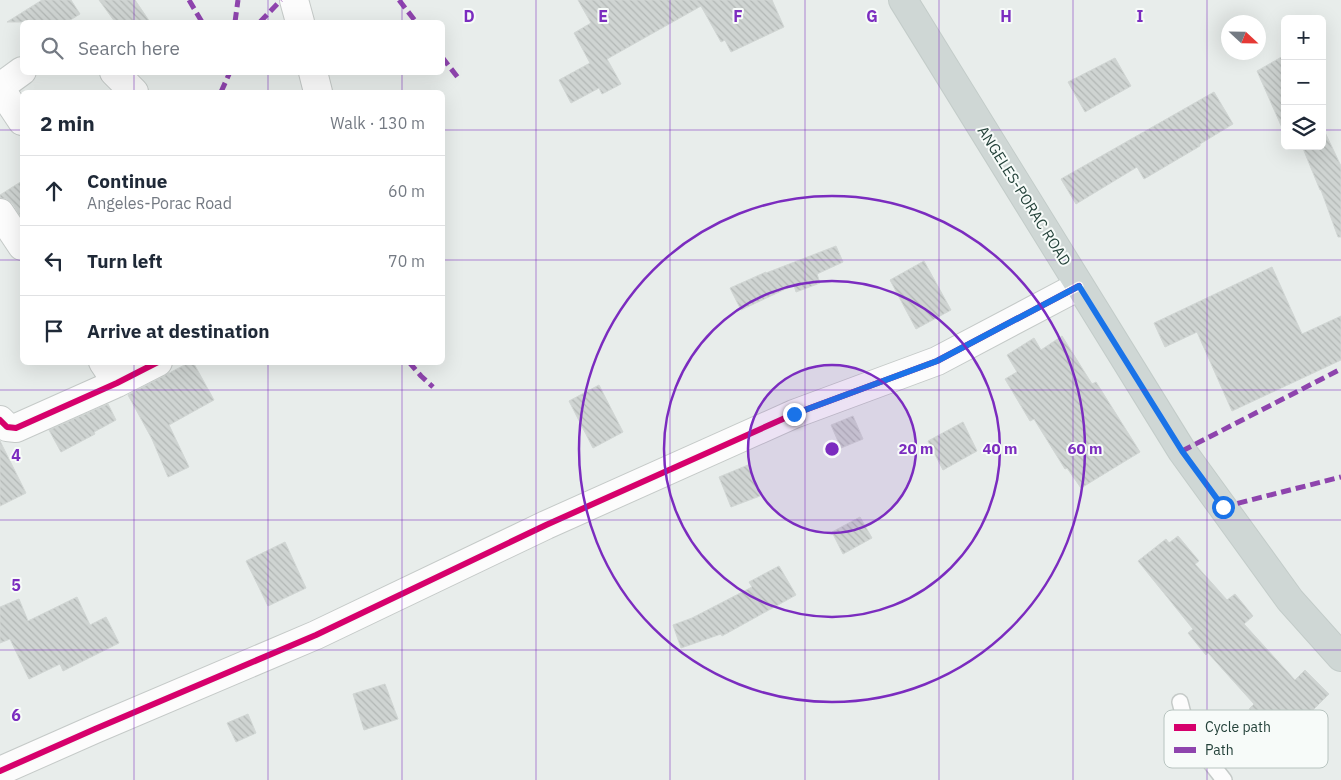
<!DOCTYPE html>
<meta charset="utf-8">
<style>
:root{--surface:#fff;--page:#f2f2f3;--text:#1f2937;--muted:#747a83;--line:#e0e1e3}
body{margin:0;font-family:"IBM Plex Sans",sans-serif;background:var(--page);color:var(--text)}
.controls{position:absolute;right:15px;top:15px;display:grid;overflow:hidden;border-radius:8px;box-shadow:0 5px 20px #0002}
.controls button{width:45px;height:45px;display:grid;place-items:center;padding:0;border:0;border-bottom:1px solid var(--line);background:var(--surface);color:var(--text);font:25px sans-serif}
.compass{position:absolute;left:1221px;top:15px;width:45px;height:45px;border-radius:50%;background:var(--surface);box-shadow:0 5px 20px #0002;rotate:112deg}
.stop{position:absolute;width:15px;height:15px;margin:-11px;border:4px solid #1a73e8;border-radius:50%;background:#fff}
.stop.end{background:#1a73e8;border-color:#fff;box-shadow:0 1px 5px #0008}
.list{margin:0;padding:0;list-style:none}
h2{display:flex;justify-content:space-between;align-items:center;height:65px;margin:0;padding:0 20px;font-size:21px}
h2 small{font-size:16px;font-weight:400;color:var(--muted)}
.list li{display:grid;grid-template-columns:32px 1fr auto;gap:15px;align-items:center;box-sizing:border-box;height:70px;padding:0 20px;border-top:1px solid var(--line)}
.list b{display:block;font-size:19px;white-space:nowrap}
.list p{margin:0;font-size:16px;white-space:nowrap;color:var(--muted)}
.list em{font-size:16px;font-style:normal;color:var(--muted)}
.icon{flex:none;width:28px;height:28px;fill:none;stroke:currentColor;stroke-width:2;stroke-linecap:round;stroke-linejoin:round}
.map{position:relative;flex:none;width:1341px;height:780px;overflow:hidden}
.search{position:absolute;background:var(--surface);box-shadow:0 5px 20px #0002;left:20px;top:20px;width:425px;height:55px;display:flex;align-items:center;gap:12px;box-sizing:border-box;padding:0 18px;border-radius:8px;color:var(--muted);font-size:19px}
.panel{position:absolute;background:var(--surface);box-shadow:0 5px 20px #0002;left:20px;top:90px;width:425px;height:275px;border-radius:8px}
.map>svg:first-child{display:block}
.building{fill:url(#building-back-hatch);stroke:#d1d6d4}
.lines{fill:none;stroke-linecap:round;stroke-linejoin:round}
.service-casing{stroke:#c5cac8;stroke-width:18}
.minor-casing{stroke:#c5cac8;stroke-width:30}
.primary-casing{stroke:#c3ccc9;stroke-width:30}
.service{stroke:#fcfcfc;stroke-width:15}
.minor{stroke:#fcfcfc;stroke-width:28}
.primary{stroke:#cfd7d5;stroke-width:28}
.quiet{stroke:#8e44ad;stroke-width:5;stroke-dasharray:10 5;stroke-linecap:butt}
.cycleway-casing{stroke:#f7fbf9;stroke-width:9}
.cycleway{stroke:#d6006c;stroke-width:6}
.route{stroke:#1a73e8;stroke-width:6}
.grid{fill:none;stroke:#7b2cbf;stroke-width:1;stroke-opacity:0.55}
.ring{fill:none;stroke:#7b2cbf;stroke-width:2.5}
.labels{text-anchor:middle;stroke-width:4;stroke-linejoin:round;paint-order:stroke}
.street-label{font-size:15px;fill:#24423a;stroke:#f7fbf9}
.key{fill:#f7fbf9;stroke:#b8c4c0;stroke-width:1}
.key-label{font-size:14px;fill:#24423a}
.grid-label{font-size:16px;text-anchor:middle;font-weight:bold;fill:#7b2cbf;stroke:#f7fbf9;stroke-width:4;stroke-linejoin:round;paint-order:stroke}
.centre{fill:#7b2cbf;stroke:#f7fbf9;stroke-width:2.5}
.ring-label{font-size:15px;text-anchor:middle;font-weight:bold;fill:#7b2cbf;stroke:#f7fbf9;stroke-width:4;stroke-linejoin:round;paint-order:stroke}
</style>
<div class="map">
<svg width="1341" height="780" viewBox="0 0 1341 780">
<defs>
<pattern id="building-back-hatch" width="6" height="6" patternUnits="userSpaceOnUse" patternTransform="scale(1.25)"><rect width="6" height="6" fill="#cfd4d2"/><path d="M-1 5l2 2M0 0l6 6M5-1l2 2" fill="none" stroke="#b2b7b5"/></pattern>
</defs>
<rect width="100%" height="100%" fill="#e8edeb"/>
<!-- building -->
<path class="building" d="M42,0H71L80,14L67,22H7Z
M99,0H135L150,22H115Z
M578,0H772L784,27L731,52L725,40L721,42L701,6L607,59L621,84L602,94L599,88L571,103L559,80L590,63L574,33L591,23Z
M1285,55V130H1283L1257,71Z
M1115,58L1131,86L1085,112L1068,82Z
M1214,92L1233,124L1200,144V146L1144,179L1137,167L1076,204L1061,179Z
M1322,126L1341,166V237H1338L1321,190H1320L1302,146H1322Z
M22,181V219L13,204L7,199L0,198V195Z
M836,246L843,262L817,274L820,283L796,292L794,285L741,310L730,288L766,272V273Z
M924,261L951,310L916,329L890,280Z
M1272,267L1302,334L1341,316V360L1232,411L1197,332L1165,347L1154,323Z
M1062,336L1092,384L1096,382L1140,452L1081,488L1067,468L1065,469L1034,419L1030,421L1005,379L1017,372L1007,355L1034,338L1041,350Z
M190,362H193L214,400L169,425L189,467L168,477L152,439L128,395Z
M599,385L623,432L593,448L569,401Z
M108,404L116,420L94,432L95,434L61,452L49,430Z
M853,416L863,439L841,448L831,425Z
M963,422L977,451L943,470L928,441Z
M0,441L26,493L0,506Z
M748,465L760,496L731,507L719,477Z
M860,517L872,538L843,554L832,532Z
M1178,536L1199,561L1195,564L1227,600L1235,594L1253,616L1244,624L1295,680L1305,670L1329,694L1277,746L1253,721L1257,718L1249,709L1254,704L1208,653L1206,655L1188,633L1193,629L1138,561L1166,539L1169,543Z
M285,542L306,588L268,606L246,561Z
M779,566L796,595L722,636L721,634L681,648L673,625L692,618L752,587L749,582Z
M77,597L90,625L106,617L119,643L63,671L60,664L29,679L10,639L0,643V607L19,599L28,621Z
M385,684L398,719L364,730L353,694Z
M248,714L256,733L236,742L227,723Z"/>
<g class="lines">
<!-- service casing -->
<g class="service-casing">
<path id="service" d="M1180,702C1187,735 1204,754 1224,780"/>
</g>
<!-- minor casing -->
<g class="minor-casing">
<path id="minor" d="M294,0L300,22
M114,72L134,92
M313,72L318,92
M0,87L22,71
M0,88L22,121
M0,213L22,246
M103,362L117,383
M0,420L7,427L16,428L117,383L158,362
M0,771L95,729L316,635L546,525L794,414L937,361L1079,286"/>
</g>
<!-- primary casing -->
<g class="primary-casing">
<path id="primary" d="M903,0L1182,451L1290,600L1341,657"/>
</g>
<!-- service -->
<use href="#service" class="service"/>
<!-- minor -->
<use href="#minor" class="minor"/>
<!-- primary -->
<use href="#primary" class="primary"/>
<!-- quiet -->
<path class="quiet" d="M189,0L202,22
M399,0L416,22
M235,22L238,0
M260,22L281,0
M442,57L459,79
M221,92L230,72
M409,362L421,376L433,387
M1182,451L1341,369
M1223,507L1341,477"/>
<!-- cycleway casing -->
<g class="cycleway-casing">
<path id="cycleway" d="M0,420L7,427L16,428L117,383L158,362
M0,771L95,729L316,635L546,525L794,414L937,361L1079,286"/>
</g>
<!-- cycleway -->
<use href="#cycleway" class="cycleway"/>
</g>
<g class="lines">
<!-- route -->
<path class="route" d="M794,414L937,361L1079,286L1182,451L1223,507"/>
</g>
<!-- grid -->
<path class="grid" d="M134,0V22M268,0V22M402,0V22M536,0V780M670,0V780M805,0V780M939,0V780M1073,0V780M1207,0V780M134,72V92M268,72V92M402,72V92M0,130H22M442,130H1285M1322,130H1341M0,260H22M442,260H1341M134,362V780M268,362V780M402,362V780M0,390H1341M0,520H1341M0,650H1341"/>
<!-- distance rings -->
<circle cx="832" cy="449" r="84" fill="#7b2cbf" fill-opacity=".12"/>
<g class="ring">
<circle cx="832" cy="449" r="84"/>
<circle cx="832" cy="449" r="168"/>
<circle cx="832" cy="449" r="253"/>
</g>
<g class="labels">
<!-- street labels -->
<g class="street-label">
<text transform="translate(1024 196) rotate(58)" y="5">ANGELES-PORAC ROAD</text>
</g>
</g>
<!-- legend -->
<rect x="1164" y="710" width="164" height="58" rx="8" class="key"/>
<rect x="1174" y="724" width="22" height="7" fill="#d6006c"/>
<rect x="1174" y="747" width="22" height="6" fill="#8e44ad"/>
<g class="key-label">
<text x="1205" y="732">Cycle path</text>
<text x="1205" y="755">Path</text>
</g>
<g class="grid-label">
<text x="469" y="22">D</text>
<text x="603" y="22">E</text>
<text x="738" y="22">F</text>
<text x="872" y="22">G</text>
<text x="1006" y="22">H</text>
<text x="1140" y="22">I</text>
<text x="16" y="461">4</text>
<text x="16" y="591">5</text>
<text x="16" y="721">6</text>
</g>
<circle cx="832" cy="449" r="8" class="centre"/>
<g class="ring-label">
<text x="916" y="454">20 m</text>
<text x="1000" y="454">40 m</text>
<text x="1085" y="454">60 m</text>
</g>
</svg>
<div class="controls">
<button>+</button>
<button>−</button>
<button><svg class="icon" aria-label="layers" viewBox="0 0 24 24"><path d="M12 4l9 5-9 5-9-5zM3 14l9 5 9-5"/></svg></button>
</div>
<svg class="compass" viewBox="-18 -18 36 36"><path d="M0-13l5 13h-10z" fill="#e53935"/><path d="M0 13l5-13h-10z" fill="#747a83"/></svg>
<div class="stop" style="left:1223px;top:507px"></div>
<div class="stop end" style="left:794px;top:414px"></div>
<div class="search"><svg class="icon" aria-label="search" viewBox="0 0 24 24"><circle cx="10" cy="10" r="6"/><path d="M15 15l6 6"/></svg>Search here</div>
<section class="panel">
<h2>2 min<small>Walk · 130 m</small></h2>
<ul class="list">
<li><svg class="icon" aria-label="ahead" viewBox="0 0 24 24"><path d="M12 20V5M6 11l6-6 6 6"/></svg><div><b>Continue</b><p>Angeles-Porac Road</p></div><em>60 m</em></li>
<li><svg class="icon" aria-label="left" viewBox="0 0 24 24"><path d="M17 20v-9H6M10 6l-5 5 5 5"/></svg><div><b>Turn left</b></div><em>70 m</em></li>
<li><svg class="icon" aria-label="arrive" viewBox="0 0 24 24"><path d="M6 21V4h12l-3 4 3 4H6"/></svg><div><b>Arrive at destination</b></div></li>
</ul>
</section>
</div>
